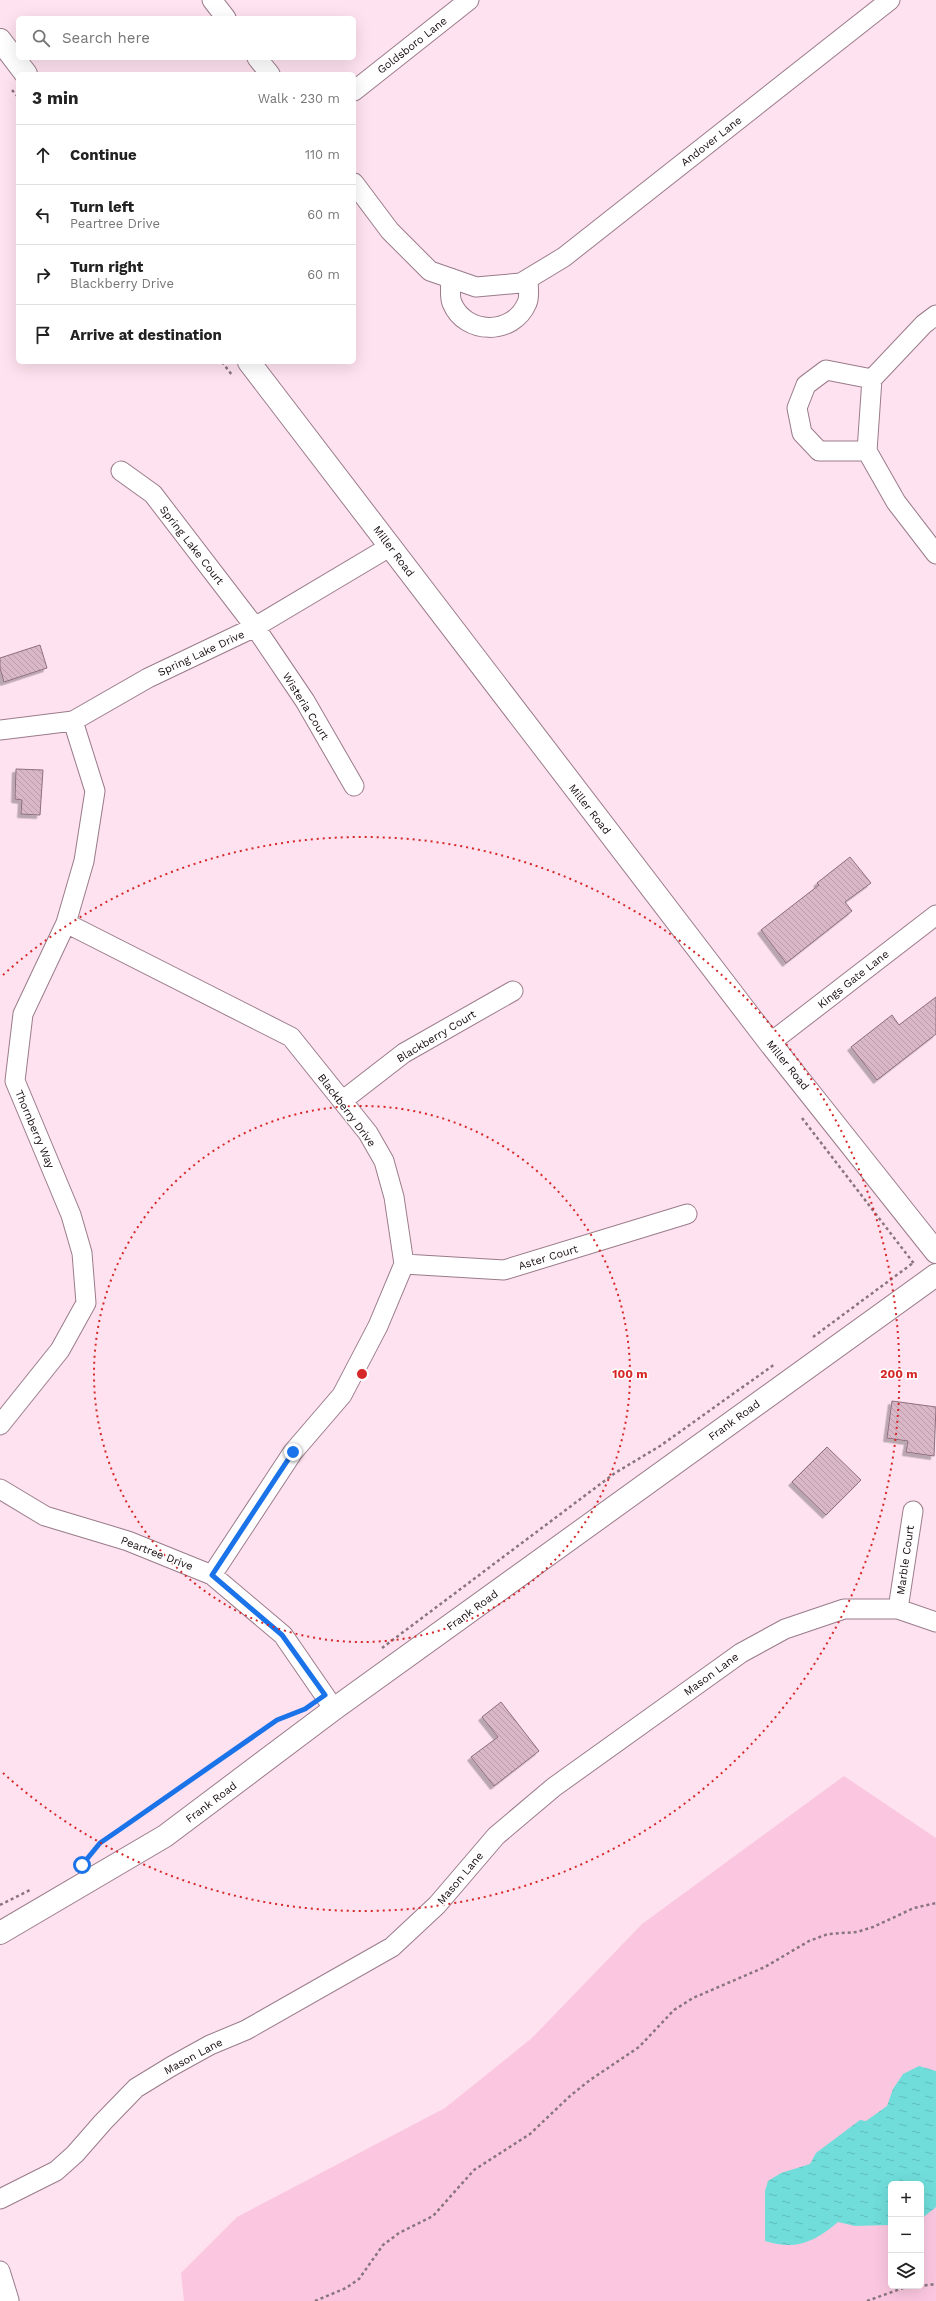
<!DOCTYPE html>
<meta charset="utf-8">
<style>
:root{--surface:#fff;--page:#f6f6f6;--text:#222;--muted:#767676;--line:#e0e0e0}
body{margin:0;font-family:"Work Sans",sans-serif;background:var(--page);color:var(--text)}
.controls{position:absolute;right:12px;bottom:12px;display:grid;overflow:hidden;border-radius:6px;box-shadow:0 4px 16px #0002}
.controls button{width:36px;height:36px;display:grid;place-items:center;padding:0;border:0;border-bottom:1px solid var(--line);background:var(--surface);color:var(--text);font:20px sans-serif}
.stop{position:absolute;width:12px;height:12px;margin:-9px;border:3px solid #1a73e8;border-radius:50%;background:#fff}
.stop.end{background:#1a73e8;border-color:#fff;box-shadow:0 1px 4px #0008}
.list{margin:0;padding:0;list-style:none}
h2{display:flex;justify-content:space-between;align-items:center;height:52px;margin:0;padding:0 16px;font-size:17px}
h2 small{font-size:13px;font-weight:400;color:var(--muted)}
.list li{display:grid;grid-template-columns:26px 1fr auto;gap:12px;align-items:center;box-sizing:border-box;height:60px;padding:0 16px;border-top:1px solid var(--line)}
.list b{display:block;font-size:15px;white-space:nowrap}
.list p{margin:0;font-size:13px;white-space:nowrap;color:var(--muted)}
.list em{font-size:13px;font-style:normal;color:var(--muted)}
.icon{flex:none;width:22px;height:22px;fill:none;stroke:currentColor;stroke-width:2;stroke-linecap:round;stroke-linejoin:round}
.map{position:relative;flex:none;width:936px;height:2301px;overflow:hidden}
.search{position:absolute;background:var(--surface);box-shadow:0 4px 16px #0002;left:16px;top:16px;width:340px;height:44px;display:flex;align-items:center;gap:10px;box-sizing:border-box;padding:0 14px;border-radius:6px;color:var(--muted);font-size:15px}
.panel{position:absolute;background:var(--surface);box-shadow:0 4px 16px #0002;left:16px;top:72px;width:340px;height:292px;border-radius:6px}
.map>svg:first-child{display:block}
.green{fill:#fbc7e0;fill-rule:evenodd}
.water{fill:url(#water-ripples)}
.building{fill:url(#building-back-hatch);stroke:#8d6f7d;filter:url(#shadow)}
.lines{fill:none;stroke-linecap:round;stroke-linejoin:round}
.street-casing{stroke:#9a7b8a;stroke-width:21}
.secondary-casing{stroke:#9a7b8a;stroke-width:24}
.path{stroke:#89757e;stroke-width:2.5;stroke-dasharray:3 3;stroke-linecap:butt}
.street{stroke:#fff;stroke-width:19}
.secondary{stroke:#fff;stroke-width:22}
.route{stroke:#1a73e8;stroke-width:5}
.ring{fill:none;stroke:#d62828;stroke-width:2;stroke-dasharray:2 4}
.labels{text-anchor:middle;stroke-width:3;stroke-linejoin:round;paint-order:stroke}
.street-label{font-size:11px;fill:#170c11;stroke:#fff}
.centre{fill:#d62828;stroke:#fff;stroke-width:2}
.ring-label{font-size:12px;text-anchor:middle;font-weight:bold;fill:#d62828;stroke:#fff;stroke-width:3;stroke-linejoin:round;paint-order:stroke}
</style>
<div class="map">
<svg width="936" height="2301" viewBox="0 0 936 2301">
<defs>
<pattern id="water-ripples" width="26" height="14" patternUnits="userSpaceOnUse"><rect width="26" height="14" fill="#70ddda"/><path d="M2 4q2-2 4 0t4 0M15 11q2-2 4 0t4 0" fill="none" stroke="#60bcba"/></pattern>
<pattern id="building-back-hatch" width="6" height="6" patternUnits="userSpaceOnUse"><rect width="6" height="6" fill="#d9b7c7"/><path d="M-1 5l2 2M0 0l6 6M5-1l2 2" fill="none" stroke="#ba9caa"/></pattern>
<filter id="shadow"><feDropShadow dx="-3.5" dy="3.5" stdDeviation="0" flood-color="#0004"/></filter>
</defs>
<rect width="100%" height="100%" fill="#fee2ef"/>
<!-- green -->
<path class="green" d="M844,1776L936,1838V2301H184L181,2273L237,2217L445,2108L532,2038L642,1924ZM891,2184H921V2286H891Z"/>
<!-- water -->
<path class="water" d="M919,2066L936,2071V2207L921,2219V2184H891V2225L855,2226L838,2222C814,2242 796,2251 765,2241V2191L768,2181L781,2173L810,2164L816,2153L860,2120L866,2121L887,2106L893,2089L903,2074Z"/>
<!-- building -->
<path class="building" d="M40,645L47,668L4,682L0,668V658Z
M16,769L43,770L40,815L21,814L22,800L15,799Z
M850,857L871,883L845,902L852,911L786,963L761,930L819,885L817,883Z
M936,997V1034L877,1080L851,1047L892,1015L899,1025Z
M892,1401L936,1407L934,1456L906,1452L908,1441L887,1438Z
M827,1447L861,1480L826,1515L792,1482Z
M501,1702L539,1751L494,1786L471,1757L498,1737L482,1717Z"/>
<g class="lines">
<!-- street casing -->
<g class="street-casing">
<path id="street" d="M212,0L226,18
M257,58L270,74
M354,91L469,0
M354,183L390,231L430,271L476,287L521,283L564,257L890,0
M451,278C451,285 449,296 452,303C465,335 513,336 527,303C530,297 528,286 528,279
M936,315L924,324L872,379L867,451L896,502L936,554
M867,451H819L802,433L797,408L806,385L826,370L872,379
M121,471L153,494L255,627L305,701L354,786
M0,730L73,721L148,678L255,627L391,546
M66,923L291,1037L368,1133L384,1161L394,1197L404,1264L378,1326L342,1395L293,1452L212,1575
M770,1043L936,915
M342,1101L404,1053L513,991
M404,1264L504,1270L687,1214
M0,1425L60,1350L86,1303L82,1253L71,1215L15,1081L23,1014L66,923L84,861L95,791L73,721
M0,1489L45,1516L128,1541L212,1575L283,1635L334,1709
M898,1609L913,1511
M0,2199L56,2171L75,2154L103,2122L136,2088L172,2066L210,2045L246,2030L392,1947L437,1905L496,1836L554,1787L741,1653L785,1629L844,1609H898L936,1622
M0,2271L9,2300"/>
</g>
<!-- secondary casing -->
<g class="secondary-casing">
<path id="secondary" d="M0,40L26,74
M249,362L770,1043L936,1252
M0,1933L165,1836L334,1709L936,1275"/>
</g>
<!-- path -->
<path class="path" d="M12,90L18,97
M222,362L232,375
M802,1118L915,1265
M813,1337L913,1263
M382,1648L615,1473L660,1446L775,1364
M87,1858L100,1843L119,1830L277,1720L293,1713
M0,1905L30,1890
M315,2301L346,2288L359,2279L383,2245L399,2233L433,2216L474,2170L530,2134L570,2096L590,2080L639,2047L674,2010L693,1998L765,1967L809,1941L828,1934L857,1932L873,1927L914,1908L936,1903
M867,2301L903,2288L936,2284"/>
<!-- street -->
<use href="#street" class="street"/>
<!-- secondary -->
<use href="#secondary" class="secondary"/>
</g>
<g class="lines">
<!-- route -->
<path class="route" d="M82,1865L100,1843L119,1830L277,1720L305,1709L325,1695L282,1635L212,1575L293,1452"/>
</g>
<!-- distance rings -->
<g class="ring">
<circle cx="362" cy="1374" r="268"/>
<path d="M3 975A537 537 0 1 1 3 1773"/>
</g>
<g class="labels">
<!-- street labels -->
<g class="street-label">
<text transform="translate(412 45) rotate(-38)" y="4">Goldsboro Lane</text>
<text transform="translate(711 141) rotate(-38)" y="4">Andover Lane</text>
<text transform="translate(192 545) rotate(52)" y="4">Spring Lake Court</text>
<text transform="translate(394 551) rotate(53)" y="4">Miller Road</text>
<text transform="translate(201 653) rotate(-25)" y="4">Spring Lake Drive</text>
<text transform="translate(306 706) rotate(58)" y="4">Wisteria Court</text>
<text transform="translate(590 809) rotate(52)" y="4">Miller Road</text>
<text transform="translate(853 979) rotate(-38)" y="4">Kings Gate Lane</text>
<text transform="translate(436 1036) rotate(-31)" y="4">Blackberry Court</text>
<text transform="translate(788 1065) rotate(51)" y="4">Miller Road</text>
<text transform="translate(347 1110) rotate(53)" y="4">Blackberry Drive</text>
<text transform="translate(35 1129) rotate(67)" y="4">Thornberry Way</text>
<text transform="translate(548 1257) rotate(-17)" y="4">Aster Court</text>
<text transform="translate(734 1420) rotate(-36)" y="4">Frank Road</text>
<text transform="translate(157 1553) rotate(21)" y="4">Peartree Drive</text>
<text transform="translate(905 1560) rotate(-82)" y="4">Marble Court</text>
<text transform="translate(472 1610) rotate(-36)" y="4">Frank Road</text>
<text transform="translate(711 1674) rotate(-36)" y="4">Mason Lane</text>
<text transform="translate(211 1802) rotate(-37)" y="4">Frank Road</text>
<text transform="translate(460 1878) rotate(-50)" y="4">Mason Lane</text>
<text transform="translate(193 2056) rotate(-28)" y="4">Mason Lane</text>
</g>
</g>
<circle cx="362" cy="1374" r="6" class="centre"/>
<g class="ring-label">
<text x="630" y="1378">100 m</text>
<text x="899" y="1378">200 m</text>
</g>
</svg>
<div class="controls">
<button>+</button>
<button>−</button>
<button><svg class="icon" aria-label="layers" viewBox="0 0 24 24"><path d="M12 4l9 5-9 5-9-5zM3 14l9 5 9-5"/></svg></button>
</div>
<div class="stop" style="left:82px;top:1865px"></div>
<div class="stop end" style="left:293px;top:1452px"></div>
<div class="search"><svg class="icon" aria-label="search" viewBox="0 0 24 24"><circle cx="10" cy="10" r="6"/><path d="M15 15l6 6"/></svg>Search here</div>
<section class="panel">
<h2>3 min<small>Walk · 230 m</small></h2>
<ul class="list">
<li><svg class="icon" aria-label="ahead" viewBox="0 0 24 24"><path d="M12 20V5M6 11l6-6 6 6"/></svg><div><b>Continue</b></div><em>110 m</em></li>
<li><svg class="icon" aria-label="left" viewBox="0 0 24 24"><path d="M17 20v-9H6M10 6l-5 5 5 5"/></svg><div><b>Turn left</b><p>Peartree Drive</p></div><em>60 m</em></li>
<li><svg class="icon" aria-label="right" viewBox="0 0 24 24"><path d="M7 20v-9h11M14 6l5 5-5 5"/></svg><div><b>Turn right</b><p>Blackberry Drive</p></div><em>60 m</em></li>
<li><svg class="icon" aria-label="arrive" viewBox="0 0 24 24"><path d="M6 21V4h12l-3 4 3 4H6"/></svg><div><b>Arrive at destination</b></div></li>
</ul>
</section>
</div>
